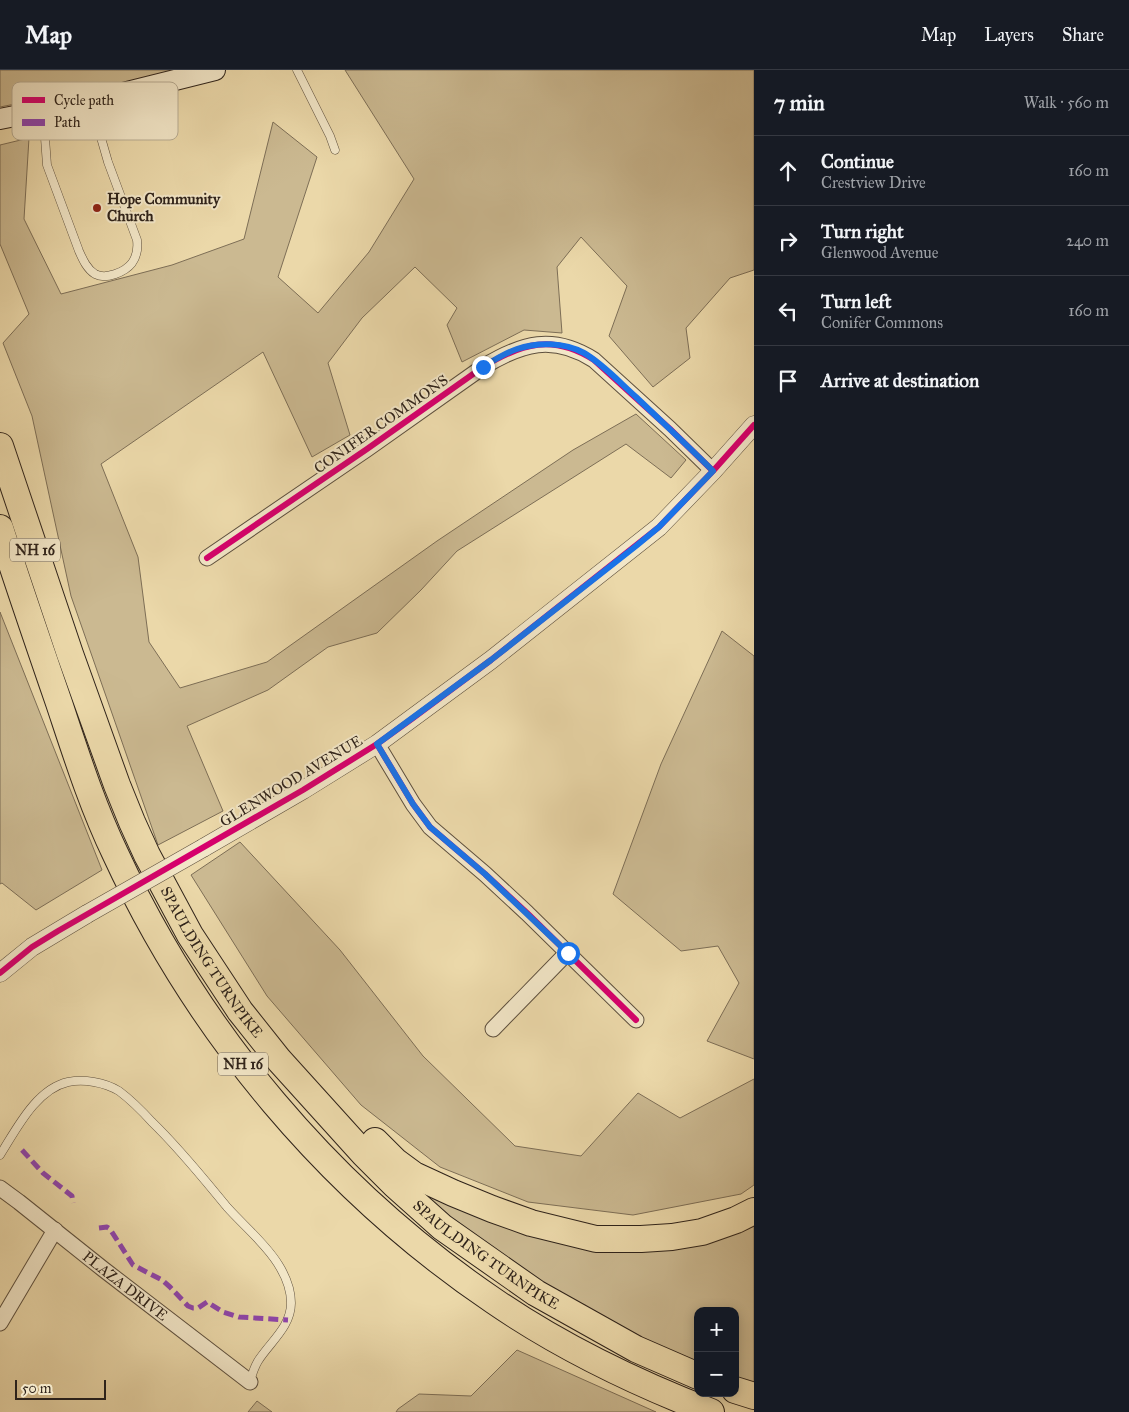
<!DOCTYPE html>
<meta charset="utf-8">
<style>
:root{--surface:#171b24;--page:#20242c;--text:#f1f3f6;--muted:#9ea1a6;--line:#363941}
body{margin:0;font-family:"IM FELL Great Primer",serif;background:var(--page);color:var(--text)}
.controls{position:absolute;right:15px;bottom:15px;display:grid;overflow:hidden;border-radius:10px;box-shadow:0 2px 12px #0003}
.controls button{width:45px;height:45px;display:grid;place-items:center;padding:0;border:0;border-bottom:1px solid var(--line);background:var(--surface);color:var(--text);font:25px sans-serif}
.scale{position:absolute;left:15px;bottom:12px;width:91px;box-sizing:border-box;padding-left:5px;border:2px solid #2f231a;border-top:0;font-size:14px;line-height:18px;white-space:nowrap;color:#2f231a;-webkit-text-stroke:4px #f2e6c7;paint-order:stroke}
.stop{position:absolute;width:15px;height:15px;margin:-11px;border:4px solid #1a73e8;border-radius:50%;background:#fff}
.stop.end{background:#1a73e8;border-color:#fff;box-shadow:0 1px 5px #0008}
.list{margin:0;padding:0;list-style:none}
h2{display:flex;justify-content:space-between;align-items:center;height:65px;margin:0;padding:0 20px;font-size:21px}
h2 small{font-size:16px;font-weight:400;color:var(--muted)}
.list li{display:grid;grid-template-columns:32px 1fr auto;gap:15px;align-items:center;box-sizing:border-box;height:70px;padding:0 20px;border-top:1px solid var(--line)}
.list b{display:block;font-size:19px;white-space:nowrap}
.list p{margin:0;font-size:16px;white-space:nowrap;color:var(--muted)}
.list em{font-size:16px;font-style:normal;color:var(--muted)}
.icon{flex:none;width:28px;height:28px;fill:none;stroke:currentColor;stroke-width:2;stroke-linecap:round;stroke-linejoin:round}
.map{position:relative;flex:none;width:754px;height:1342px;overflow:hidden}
header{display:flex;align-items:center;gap:30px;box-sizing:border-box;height:70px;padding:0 25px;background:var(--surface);border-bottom:1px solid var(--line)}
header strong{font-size:24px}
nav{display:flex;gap:28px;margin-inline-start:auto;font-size:18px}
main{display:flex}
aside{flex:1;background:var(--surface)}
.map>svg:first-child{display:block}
.green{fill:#cbb991;stroke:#7d6e56}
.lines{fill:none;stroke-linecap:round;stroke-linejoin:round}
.service-casing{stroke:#5e503e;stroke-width:9}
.minor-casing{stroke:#5e503e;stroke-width:17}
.tertiary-casing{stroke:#5e503e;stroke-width:19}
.secondary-casing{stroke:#2f231a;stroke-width:22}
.motorway-casing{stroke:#2f231a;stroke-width:28}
.service{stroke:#f2e6c7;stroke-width:8}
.minor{stroke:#f2e6c7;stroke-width:15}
.tertiary{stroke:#f2e6c7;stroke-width:18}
.secondary{stroke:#f2e6c7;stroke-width:20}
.motorway{stroke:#ebd8a9;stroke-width:26}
.tertiary-bridge-casing{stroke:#5e503e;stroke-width:19;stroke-linecap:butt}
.tertiary-bridge{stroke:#f2e6c7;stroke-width:18}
.quiet{stroke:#8e44ad;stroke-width:5;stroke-dasharray:10 5;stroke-linecap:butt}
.cycleway-casing{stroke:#f2e6c7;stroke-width:9}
.cycleway{stroke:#d6006c;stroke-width:6}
.route{stroke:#1a73e8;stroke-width:6}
.poi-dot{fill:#8f2418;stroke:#f2e6c7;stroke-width:2}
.labels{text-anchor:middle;stroke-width:4;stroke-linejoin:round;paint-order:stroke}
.shield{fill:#f2e6c7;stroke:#6a5e4e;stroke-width:1}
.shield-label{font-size:14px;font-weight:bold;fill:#2f231a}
.poi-label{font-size:15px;font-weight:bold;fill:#2f231a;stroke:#f2e6c7;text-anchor:start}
.street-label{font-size:15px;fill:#2f231a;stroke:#f2e6c7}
.key{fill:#f2e6c7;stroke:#b8ac93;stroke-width:1}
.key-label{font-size:14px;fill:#2f231a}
</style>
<header>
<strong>Map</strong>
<nav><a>Map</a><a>Layers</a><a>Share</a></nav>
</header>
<main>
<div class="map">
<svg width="754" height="1342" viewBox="0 0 754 1342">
<rect width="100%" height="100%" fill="#ebd8a9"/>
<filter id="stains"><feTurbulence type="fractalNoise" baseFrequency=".004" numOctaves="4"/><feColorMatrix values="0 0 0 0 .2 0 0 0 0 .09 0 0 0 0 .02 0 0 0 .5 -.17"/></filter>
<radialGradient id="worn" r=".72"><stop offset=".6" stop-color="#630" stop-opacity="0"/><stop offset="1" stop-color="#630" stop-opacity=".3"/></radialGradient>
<!-- green -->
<path class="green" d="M0,0H186L0,37Z
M345,0H754V200L730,208L686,258L690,288L653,317L609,266L627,216L581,167L557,197L562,263L524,260L462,292L447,255L457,238L415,197L362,248L328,293L350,365L312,387L263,282L101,394L138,487L149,572L180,618L267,592L437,471L573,380L636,344L686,390L671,408L626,374L457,481L421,520L377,563L328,577L268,620L187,656L223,741L158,775L71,526L32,346L3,273L29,244L0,174V75L29,68L24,149L61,224L172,195L244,169L273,52L317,87L278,207L318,243L369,182L414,109Z
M0,542L102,800L36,840L2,813L0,814Z
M722,561L754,586V989L707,971L739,913L718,876L681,881L613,824L661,694Z
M240,772L340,880L423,986L515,1076L581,1086L638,1023L680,1048L754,1009V1115L741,1124L633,1145L528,1132L440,1097L361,1035L267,926L191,805Z
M396,1102L563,1171L754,1146V1317L735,1311V1241H698V1296L650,1276L477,1174Z
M517,1280L656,1342H396L398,1339L419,1324L471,1326Z
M257,1331L272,1342H248Z"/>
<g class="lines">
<!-- service casing -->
<g class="service-casing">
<path id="service" d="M297,0L330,66L335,80
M43,41L47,95L79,181C83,190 87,199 95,204C106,210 125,202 132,193C137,186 138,178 137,170L108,92L91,33
M0,1085C16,1060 36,1019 68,1012C84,1009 104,1012 119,1021C131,1030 142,1041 152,1052C180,1079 203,1108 227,1137C243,1155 266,1174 278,1194C285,1205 291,1219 291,1233C291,1257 270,1272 258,1291C254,1298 252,1304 250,1312"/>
</g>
<!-- minor casing -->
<g class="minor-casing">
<g id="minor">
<path d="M207,488L367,379L483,297C522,273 553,264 594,290L670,359L713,401"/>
<path d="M377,674L413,734L430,757L485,804L527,843L636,950"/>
<path d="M493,959L567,883"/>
<path id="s1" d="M0,1118L19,1132L103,1199L250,1312"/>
<path d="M0,1253L55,1160"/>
</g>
</g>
<!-- tertiary casing -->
<g class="tertiary-casing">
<path id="tertiary" d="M203,778L303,720L377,674L491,590L659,457L713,401L754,355
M0,903L32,877L87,844"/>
</g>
<!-- secondary casing -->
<g class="secondary-casing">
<path id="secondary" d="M0,49L91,31L215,0"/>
</g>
<!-- motorway casing -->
<g class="motorway-casing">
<g id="motorway">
<path id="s2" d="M0,376L70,584L117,715L132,752L147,785L190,865L240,941L279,990L364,1084L395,1115L442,1157L536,1223L636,1279L698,1306"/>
<path d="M0,458C19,517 39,575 59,633C76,684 92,735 115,783C198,963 330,1120 494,1231C561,1277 636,1313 711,1342"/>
<path d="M375,1071L395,1091L414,1105L453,1123L492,1139L531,1153L596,1169H641L672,1167L702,1162L736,1150L754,1141"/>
<path d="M735,1320L754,1326"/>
</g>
</g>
<!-- service -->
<use href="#service" class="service"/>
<!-- minor -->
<use href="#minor" class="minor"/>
<!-- tertiary -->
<use href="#tertiary" class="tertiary"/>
<!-- secondary -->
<use href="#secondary" class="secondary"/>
<!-- motorway -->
<use href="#motorway" class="motorway"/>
<!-- tertiary-bridge casing -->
<g class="tertiary-bridge-casing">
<path id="tertiary-bridge" d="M87,844L203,778"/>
</g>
<!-- tertiary-bridge -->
<use href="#tertiary-bridge" class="tertiary-bridge"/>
<!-- quiet -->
<path class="quiet" d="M22,1080L43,1103L72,1126L73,1133
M99,1158L107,1157L110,1159L133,1195L162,1210L170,1217L188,1236L193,1238H198L207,1232L223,1242L239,1247L288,1250"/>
<!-- cycleway casing -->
<g class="cycleway-casing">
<path id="cycleway" d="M207,488L367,379L483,297C522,273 553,264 594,290L670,359L713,401
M377,674L413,734L430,757L485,804L527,843L636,950
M0,903L32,877L58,861L303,720L377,674L413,648L491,590L659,457L713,401L754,355"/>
</g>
<!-- cycleway -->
<use href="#cycleway" class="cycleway"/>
</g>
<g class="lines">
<!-- route -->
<path class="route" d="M483,297C494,290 505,283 517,279C537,272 564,272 584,283C603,294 619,312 636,327C662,352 688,376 713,401L659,457L636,476L491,590L377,674L413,734L430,757L485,804L568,883"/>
</g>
<!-- markers -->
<circle class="poi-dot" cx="97" cy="138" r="5"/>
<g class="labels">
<!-- shield labels -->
<g class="shield">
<rect x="10" y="468.5" width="50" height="23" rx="4"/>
<rect x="218" y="982.5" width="50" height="23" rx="4"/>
</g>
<g class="shield-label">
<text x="35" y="485">NH 16</text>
<text x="243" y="999">NH 16</text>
</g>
<!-- poi labels -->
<g class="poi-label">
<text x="107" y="134">Hope Community<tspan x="107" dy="17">Church</tspan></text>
</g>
<!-- street labels -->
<g class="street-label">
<text transform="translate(381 354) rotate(-35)" y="5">CONIFER COMMONS</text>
<text transform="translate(291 711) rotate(-31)" y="5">GLENWOOD AVENUE</text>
<text dy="5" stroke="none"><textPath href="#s2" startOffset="560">SPAULDING TURNPIKE</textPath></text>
<text dy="5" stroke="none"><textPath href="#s2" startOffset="965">SPAULDING TURNPIKE</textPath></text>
<text dy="5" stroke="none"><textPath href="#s1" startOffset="159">PLAZA DRIVE</textPath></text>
</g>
</g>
<!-- legend -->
<rect x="12" y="12" width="166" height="58" rx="8" class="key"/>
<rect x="22" y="27" width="23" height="6" fill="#d6006c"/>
<rect x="22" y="49" width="23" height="7" fill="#8e44ad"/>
<g class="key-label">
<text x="54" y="35">Cycle path</text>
<text x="54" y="57">Path</text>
</g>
<rect width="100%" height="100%" filter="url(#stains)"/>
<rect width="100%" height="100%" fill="url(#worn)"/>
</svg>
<div class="controls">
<button>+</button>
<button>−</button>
</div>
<div class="scale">50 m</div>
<div class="stop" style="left:568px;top:883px"></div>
<div class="stop end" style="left:483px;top:297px"></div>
</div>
<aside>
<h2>7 min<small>Walk · 560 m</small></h2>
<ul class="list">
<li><svg class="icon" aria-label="ahead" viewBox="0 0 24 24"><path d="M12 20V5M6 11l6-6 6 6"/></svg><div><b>Continue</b><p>Crestview Drive</p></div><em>160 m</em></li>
<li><svg class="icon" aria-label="right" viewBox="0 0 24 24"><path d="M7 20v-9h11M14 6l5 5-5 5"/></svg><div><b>Turn right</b><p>Glenwood Avenue</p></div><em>240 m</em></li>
<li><svg class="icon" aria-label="left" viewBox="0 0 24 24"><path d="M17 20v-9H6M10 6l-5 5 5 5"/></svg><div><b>Turn left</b><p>Conifer Commons</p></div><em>160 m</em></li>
<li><svg class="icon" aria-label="arrive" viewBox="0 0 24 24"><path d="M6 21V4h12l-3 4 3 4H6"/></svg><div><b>Arrive at destination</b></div></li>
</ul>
</aside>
</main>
